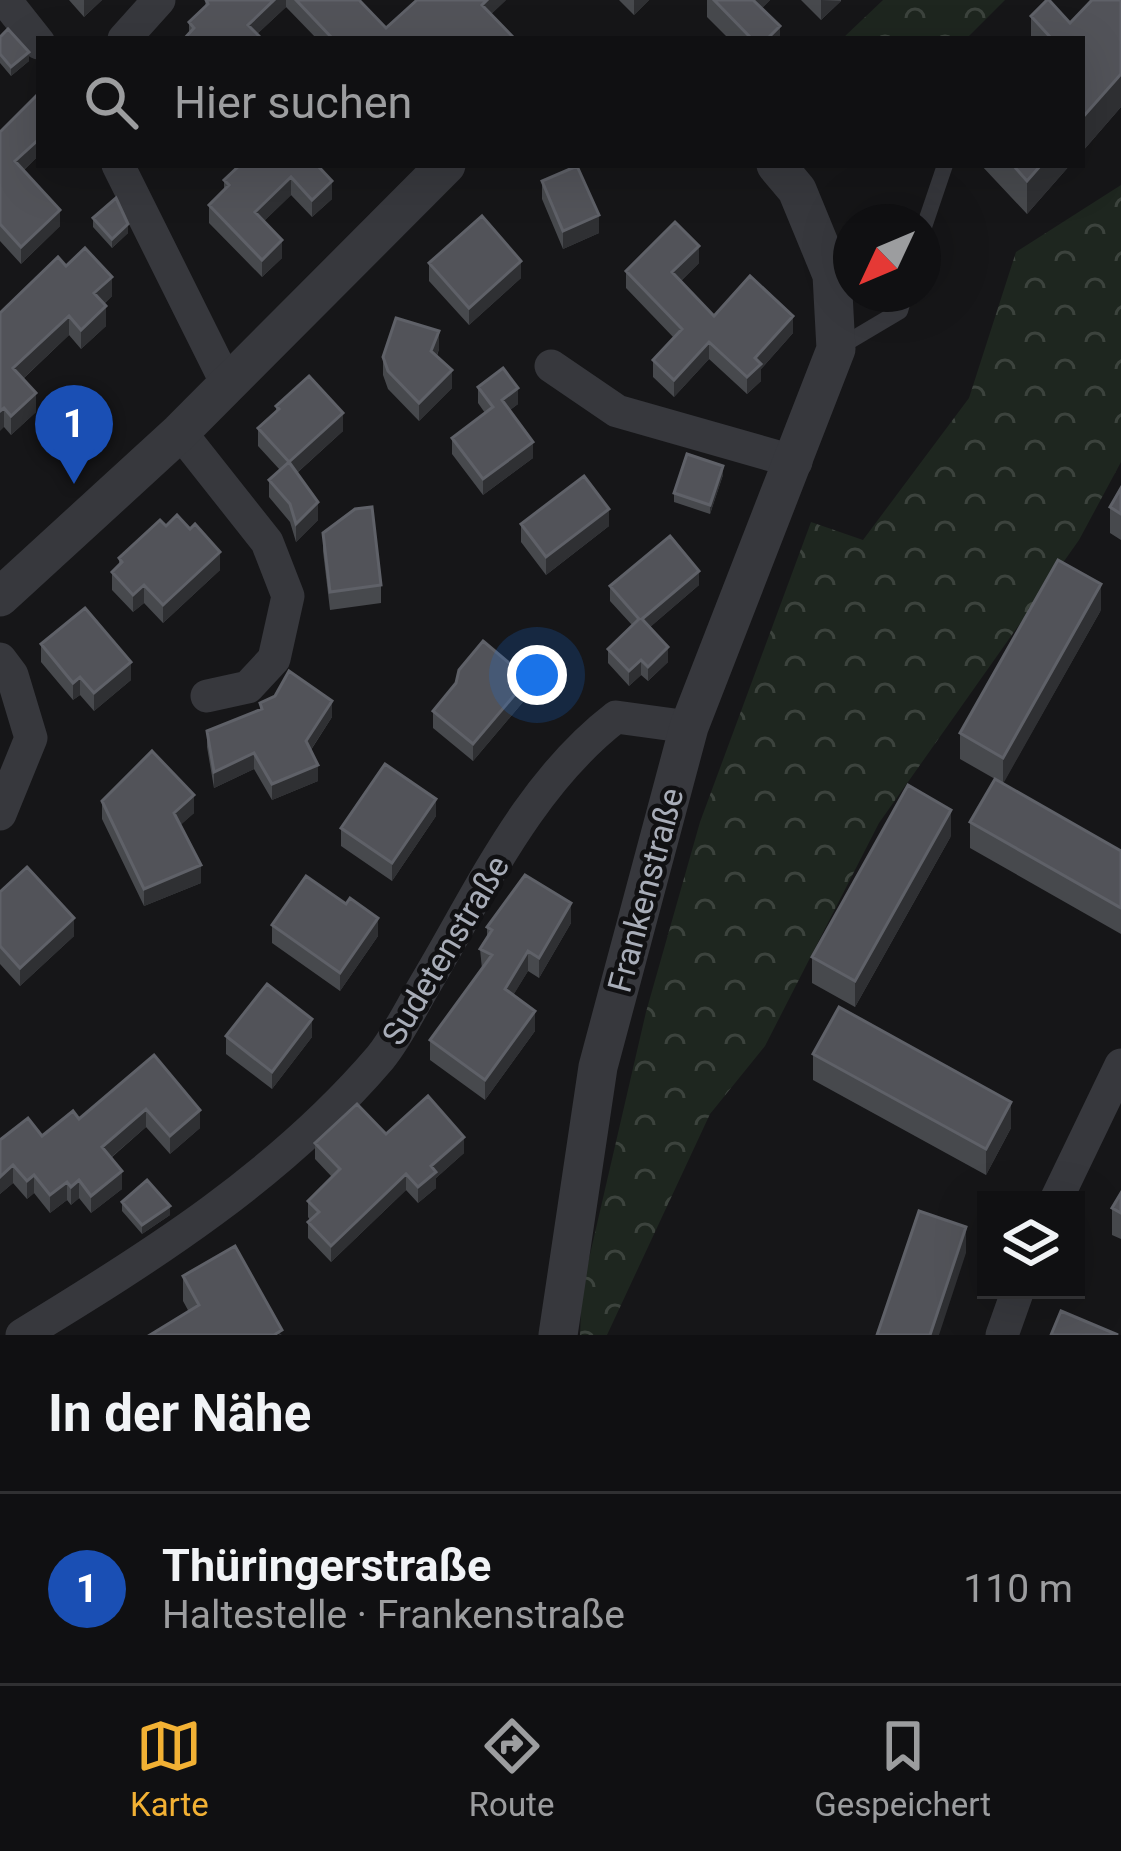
<!DOCTYPE html>
<html lang="de">
<meta charset="utf-8">
<style>
:root{--surface:#101012;--page:#1e1e20;--text:#f1f3f6;--muted:#9c9d9f;--line:#303032;--accent:#f2b134}
body{margin:0;font-family:Roboto,sans-serif;background:var(--page);color:var(--text)}
.controls{position:absolute;right:36px;bottom:36px;display:grid;overflow:hidden;border-radius:0px;box-shadow:0 12px 48px #0002}
.controls button{width:108px;height:108px;display:grid;place-items:center;padding:0;border:0;border-bottom:3px solid var(--line);background:var(--surface);color:var(--text);font:60px sans-serif}
.compass{position:absolute;left:833px;top:204px;width:108px;height:108px;border-radius:50%;background:var(--surface);box-shadow:0 12px 48px #0002;rotate:226deg}
.you{position:absolute;left:537px;top:675px;width:42px;height:42px;margin:-30px;border:9px solid #fff;border-radius:50%;background:#1a73e8;box-shadow:0 0 0 18px #1a73e833}
.badge{display:grid;place-items:center;width:78px;height:78px;border-radius:50%;background:var(--accent);color:#fff;font-size:39px;font-weight:700}
.pin{position:absolute;translate:-50% -99px;filter:drop-shadow(0 3px 6px #0008)}
.pin::after{content:'';position:absolute;top:63px;width:42px;height:36px;background:inherit;clip-path:polygon(0 0,100% 0,50% 100%)}
.list{margin:0;padding:0;list-style:none}
h2{display:flex;justify-content:space-between;align-items:center;height:156px;margin:0;padding:0 48px;font-size:51px}
h2 small{font-size:39px;font-weight:400;color:var(--muted)}
.list li{display:grid;grid-template-columns:78px 1fr auto;gap:36px;align-items:center;box-sizing:border-box;height:192px;padding:0 48px;border-top:3px solid var(--line)}
.list b{display:block;font-size:45px;white-space:nowrap}
.list p{margin:0;font-size:39px;white-space:nowrap;color:var(--muted)}
.list em{font-size:39px;font-style:normal;color:var(--muted)}
.icon{flex:none;width:66px;height:66px;fill:none;stroke:currentColor;stroke-width:2;stroke-linecap:round;stroke-linejoin:round}
.map{position:relative;flex:none;width:1121px;height:1335px;overflow:hidden}
.search{position:absolute;background:var(--surface);box-shadow:0 12px 48px #0002;left:36px;right:36px;top:36px;height:132px;display:flex;align-items:center;gap:30px;box-sizing:border-box;padding:0 42px;border-radius:0px;color:var(--muted);font-size:45px}
.sheet{height:348px;background:var(--surface)}
nav{display:flex;justify-content:space-around;align-items:center;box-sizing:border-box;height:168px;border-top:3px solid var(--line);background:var(--surface);font-size:33px;color:var(--muted)}
nav a{display:grid;justify-items:center;gap:6px}
nav .on{color:var(--accent)}
.map>svg:first-child{display:block}
.forest{fill:url(#forest-crowns)}
.lines{fill:none;stroke-linecap:round;stroke-linejoin:round}
.service{stroke:#37383d;stroke-width:16}
.minor{stroke:#37383d;stroke-width:33}
.tertiary{stroke:#37383d;stroke-width:39}
.wall{fill:#47494d}
.shaded-wall{fill:#2f3033}
.building{fill:#525359;stroke:#5f6168;stroke-width:3}
.labels{text-anchor:middle;stroke-width:9;stroke-linejoin:round;paint-order:stroke}
.street-label{font-size:33px;fill:#a8adb8;stroke:#111113}
</style>
<div class="map">
<svg width="1121" height="1335" viewBox="0 0 1121 1335">
<defs>
<pattern id="forest-crowns" width="20" height="18" patternUnits="userSpaceOnUse" patternTransform="scale(3)"><rect width="20" height="18" fill="#1e261f"/><path d="M2 6a3 3 0 1 1 6 0M12 15a3 3 0 1 1 6 0" fill="none" stroke="#3c433d"/></pattern>
</defs>
<rect width="100%" height="100%" fill="#161618"/>
<!-- forest -->
<path class="forest" d="M883,0H1005L966,39H842Z
M1121,185V462L1079,540L879,823L765,1046L710,1114L607,1335H580L582,1289L646,1012L700,822L811,522L863,540L969,398L1016,252Z"/>
<g class="lines">
<!-- service -->
<path class="service" d="M923,230L945,165
M836,349L900,311L905,294"/>
<!-- minor -->
<path class="minor" d="M5,0L39,43
M124,39L159,0
M118,165L227,384
M551,366L617,411L796,462
M180,432L267,542L288,596L274,659L248,687L207,696
M0,659L12,675L31,738L0,814
M1056,1200L1121,1065
M22,1335C152,1256 280,1175 380,1058C398,1036 412,1006 427,981C482,888 529,784 616,717L689,727
M1002,1335L1018,1290"/>
<!-- tertiary -->
<path class="tertiary" d="M0,597L180,432L446,165
M558,1335L598,1067L689,727L836,349L832,275L797,190L776,165"/>
</g>
<!-- wall -->
<path class="wall" d="M69,0H102L84,17Z
M206,0H359L386,28L506,0L491,14L514,39H317L286,7L257,34H189V22L205,7Z
M619,0H649L634,15Z
M707,0H770L762,8L780,39H729L707,17Z
M801,0H841V1L821,20Z
M1121,0V107L1082,152V39H1031V16L1070,23Z
M0,37L29,61L11,76L0,63Z
M39,93V155L24,170L60,226L21,264L0,241V132Z
M317,165L332,199L312,217L291,195L264,221L282,258L262,277L209,223V205L224,191V180Z
M981,165H1070L1027,214Z
M542,181L599,233L563,249L542,199Z
M93,218L128,233L112,248L93,227Z
M429,263L521,278L469,325L429,281Z
M699,263L681,281L714,316L793,333L761,369V381L747,394L709,359L674,397L653,377V360L674,338L626,288V271Z
M66,266L112,296L104,304L106,326L81,349L69,335L23,379L36,412L11,435L4,427L0,313Z
M439,349L437,356L452,388L419,421L388,389L383,375V357Z
M478,387L518,404L510,410L533,458L483,495L452,454V438L485,413L478,403Z
M276,406L343,431L297,473L318,520L296,542L290,522L269,497V480L280,470L258,446V428L276,412Z
M723,475L710,514L674,502V493Z
M1121,488V540L1110,533V507Z
M521,524L609,526L546,575L521,542Z
M166,526L220,570L163,623L144,603L133,612L112,590V572L119,566V558Z
M323,533L381,585V603L330,610L323,551Z
M699,585L650,627L668,662L648,681L641,675L629,686L608,663V649L632,625L610,601V586Z
M1101,610L1003,783L1121,851V934L970,848V822L995,779L960,759V733Z
M41,644L131,680L94,711L80,695L73,700L41,662Z
M456,683L528,696L473,761L433,728V711Z
M275,696L332,717L311,750L318,781L272,800L254,769L214,788L207,747V731L260,710V703Z
M102,801L194,813L180,825L201,883L144,906L102,819Z
M436,816L392,881L341,846V828Z
M951,836L855,1007L812,983V957Z
M0,892L74,936L20,986L0,964Z
M571,923L539,978L528,971L513,995L535,1031L485,1100L430,1060V1040L482,969L480,949L487,937V927Z
M272,925L378,936L340,991L272,943Z
M226,1036L312,1037L272,1089L226,1054Z
M813,1054L1011,1128L986,1175L813,1080Z
M154,1055L200,1128L170,1154L146,1127L111,1158L122,1189L91,1213L79,1198L71,1205L67,1200L50,1213L34,1193L27,1199L13,1183L0,1194V1140L42,1136L79,1119Z
M386,1134L464,1153L436,1178V1188L418,1203L406,1190L331,1262L308,1238V1222L310,1220L308,1217V1201L332,1177L315,1159V1143Z
M1121,1193V1239L1112,1235V1208Z
M122,1202L170,1215L142,1234L122,1211Z
M183,1276L282,1335L189,1312L183,1301Z"/>
<!-- shaded-wall -->
<path class="shaded-wall" d="M84,0H102L84,17Z
M274,0H286V7L252,39L248,25Z
M487,0H506L482,23V5Z
M634,0H649L634,15Z
M750,0H770L750,20Z
M821,0L841,1L821,20Z
M780,26V39H767Z
M29,52V61L11,76V67Z
M1121,74V107L1082,152V118Z
M39,139V155L15,178V161Z
M1041,165H1070L1027,214V181Z
M291,177V195L255,230V212Z
M332,181V199L312,217V200Z
M60,210V226L21,264V247Z
M599,215V233L563,249V231Z
M128,224V233L112,248V239Z
M282,240V258L262,277V260Z
M699,246V263L672,289V272Z
M521,261V278L469,325V308Z
M112,277V296L94,312V293Z
M106,306V326L81,349V330Z
M69,316V335L13,388V368Z
M793,316V333L761,369V381L747,394V377L755,358Z
M439,331V349L431,369V351Z
M709,342V359L674,397V380Z
M452,370V388L419,421V403Z
M518,388V404L502,416V400Z
M36,393V412L11,435V416Z
M4,408V427L0,431V411Z
M343,413V431L289,480V462Z
M533,442V458L483,495V479Z
M723,466V475L710,514V505Z
M318,502V520L296,542V524Z
M609,509V526L546,575V557Z
M220,552V570L163,623V605Z
M699,571V585L642,634V619Z
M1101,584V610L1003,784V758Z
M144,585V603L133,612V595Z
M668,647V662L648,681V667Z
M641,660V675L629,686V671Z
M131,662V680L94,711V693Z
M80,677V695L73,700V683Z
M528,679V696L473,761V744Z
M332,701V717L306,757V741Z
M254,753V769L214,788V772Z
M318,765V781L272,800V784Z
M194,795V813L174,831V813Z
M436,799V816L392,881V863Z
M951,810V836L855,1007V981Z
M201,865V883L144,906V889Z
M571,903V923L539,978V958Z
M74,918V936L20,986V968Z
M378,918V936L340,991V973Z
M528,951V971L505,1009V989Z
M535,1011V1031L485,1100V1080Z
M312,1019V1037L272,1089V1072Z
M1011,1102V1128L986,1175V1149Z
M146,1109V1127L102,1165V1147Z
M200,1110V1128L170,1154V1136Z
M464,1137V1153L436,1178V1188L418,1203V1187L431,1166Z
M13,1165V1183L0,1194V1177Z
M122,1171V1189L91,1213V1196Z
M406,1174V1190L331,1262V1246Z
M34,1175V1193L27,1199V1181Z
M79,1180V1198L71,1205V1187Z
M67,1182V1200L50,1213V1195Z
M170,1206V1215L142,1234V1225Z
M966,1227V1253L939,1335H930Z"/>
<!-- building -->
<path class="building" d="M206,0H274L248,25L262,39H184L194,28L189,22L208,4Z
M296,0H359L386,28L417,0H487L482,5L514,38L333,39Z
M714,0H753L780,26L767,39H752Z
M1047,0H1049L1070,23L1092,0H1121V74L1082,118V39H1052L1031,16Z
M8,29L29,52L11,67L0,54V37Z
M39,93V139L15,161L60,210L21,247L0,224V132Z
M240,165H317L332,181L312,200L291,177L255,212L282,240L262,260L209,205L229,185L224,180Z
M1013,165H1041L1027,181Z
M577,166L599,215L563,231L542,181Z
M116,198L128,224L112,239L93,218Z
M482,216L521,261L469,308L429,263Z
M675,222L699,246L672,272L714,316L750,276L793,316L755,358L761,364L747,377L709,342L674,380L653,360L682,329L626,271Z
M85,248L112,277L94,293L106,306L81,330L69,316L13,368L36,393L11,416L4,408L0,411V313L58,257L66,266Z
M396,318L439,331L431,351L452,370L419,403L388,371L383,357Z
M503,368L518,388L502,400L533,442L483,479L452,438L493,407L478,387Z
M309,376L343,413L289,462L258,428L279,409L276,406Z
M687,454L723,466L710,505L674,493Z
M289,462L318,502L296,524L290,504L269,480Z
M584,476L609,509L546,557L521,524Z
M1121,488V514L1110,507Z
M372,507L381,585L330,592L323,533L355,509Z
M177,515L190,529L195,524L220,552L163,605L144,585L133,595L112,572L122,562L119,558L160,520L166,526Z
M670,536L699,571L642,619L668,647L648,667L641,660L629,671L608,649L639,619L610,586Z
M1058,560L1101,584L1003,758L960,733Z
M85,608L131,662L94,693L80,677L73,683L41,644Z
M483,641L528,679L473,744L433,711L456,683L459,670Z
M289,671L332,701L306,741L318,765L272,784L254,753L214,772L207,731L262,709L260,703L275,696Z
M152,751L194,795L174,813L201,865L144,889L102,801Z
M385,764L436,799L392,863L341,828Z
M995,779L1121,851V908L970,822Z
M908,785L951,810L855,981L812,957Z
M27,867L74,918L20,968L0,946V892Z
M525,875L571,903L539,958L528,951L505,989L535,1011L485,1080L430,1040L492,955L480,949L492,930L487,927Z
M306,876L346,904L350,898L378,918L340,973L272,925Z
M267,984L312,1019L272,1072L226,1036Z
M839,1007L1011,1102L986,1149L813,1054Z
M154,1055L200,1110L170,1136L146,1109L102,1147L122,1171L91,1196L79,1180L71,1187L67,1182L50,1195L34,1175L27,1181L13,1165L0,1177V1140L28,1118L42,1136L73,1111L79,1119Z
M428,1096L464,1137L431,1166L436,1172L418,1187L406,1174L331,1246L308,1222L319,1212L308,1201L340,1169L315,1143L357,1104L386,1134Z
M147,1180L170,1206L142,1225L122,1202Z
M1121,1193V1213L1112,1208Z
M919,1211L966,1227L930,1335H877Z
M235,1246L282,1330L274,1335H150L199,1305L183,1276Z
M1061,1311L1118,1335H1051Z"/>
<g class="labels">
<!-- street labels -->
<g class="street-label">
<text transform="translate(645 890) rotate(-75)" y="12">Frankenstraße</text>
<text transform="translate(445 950) rotate(-59)" y="12">Sudetenstraße</text>
</g>
</g>
</svg>
<div class="controls">
<button><svg class="icon" aria-label="layers" viewBox="0 0 24 24"><path d="M12 4l9 5-9 5-9-5zM3 14l9 5 9-5"/></svg></button>
</div>
<svg class="compass" viewBox="-18 -18 36 36"><path d="M0-13l5 13h-10z" fill="#e53935"/><path d="M0 13l5-13h-10z" fill="#9c9d9f"/></svg>
<div class="you"></div>
<div class="pin badge" style="left:74px;top:484px;background:#1a4fb4">1</div>
<div class="search"><svg class="icon" aria-label="search" viewBox="0 0 24 24"><circle cx="10" cy="10" r="6"/><path d="M15 15l6 6"/></svg>Hier suchen</div>
</div>
<section class="sheet">
<h2>In der Nähe<small></small></h2>
<ul class="list">
<li><span class="badge" style="background:#1a4fb4">1</span><div><b>Thüringerstraße</b><p>Haltestelle · Frankenstraße</p></div><em>110 m</em></li>
</ul>
</section>
<nav>
<a class="on"><svg class="icon" aria-label="map" viewBox="0 0 24 24"><path d="M3 6l6-2 6 2 6-2v14l-6 2-6-2-6 2zM9 4v14M15 6v14"/></svg>Karte</a>
<a><svg class="icon" aria-label="directions" viewBox="0 0 24 24"><path d="M12 3l9 9-9 9-9-9zM9 14v-3h6M13 9l2 2-2 2"/></svg>Route</a>
<a><svg class="icon" aria-label="saved" viewBox="0 0 24 24"><path d="M7 4h10v16l-5-4-5 4z"/></svg>Gespeichert</a>
</nav>
